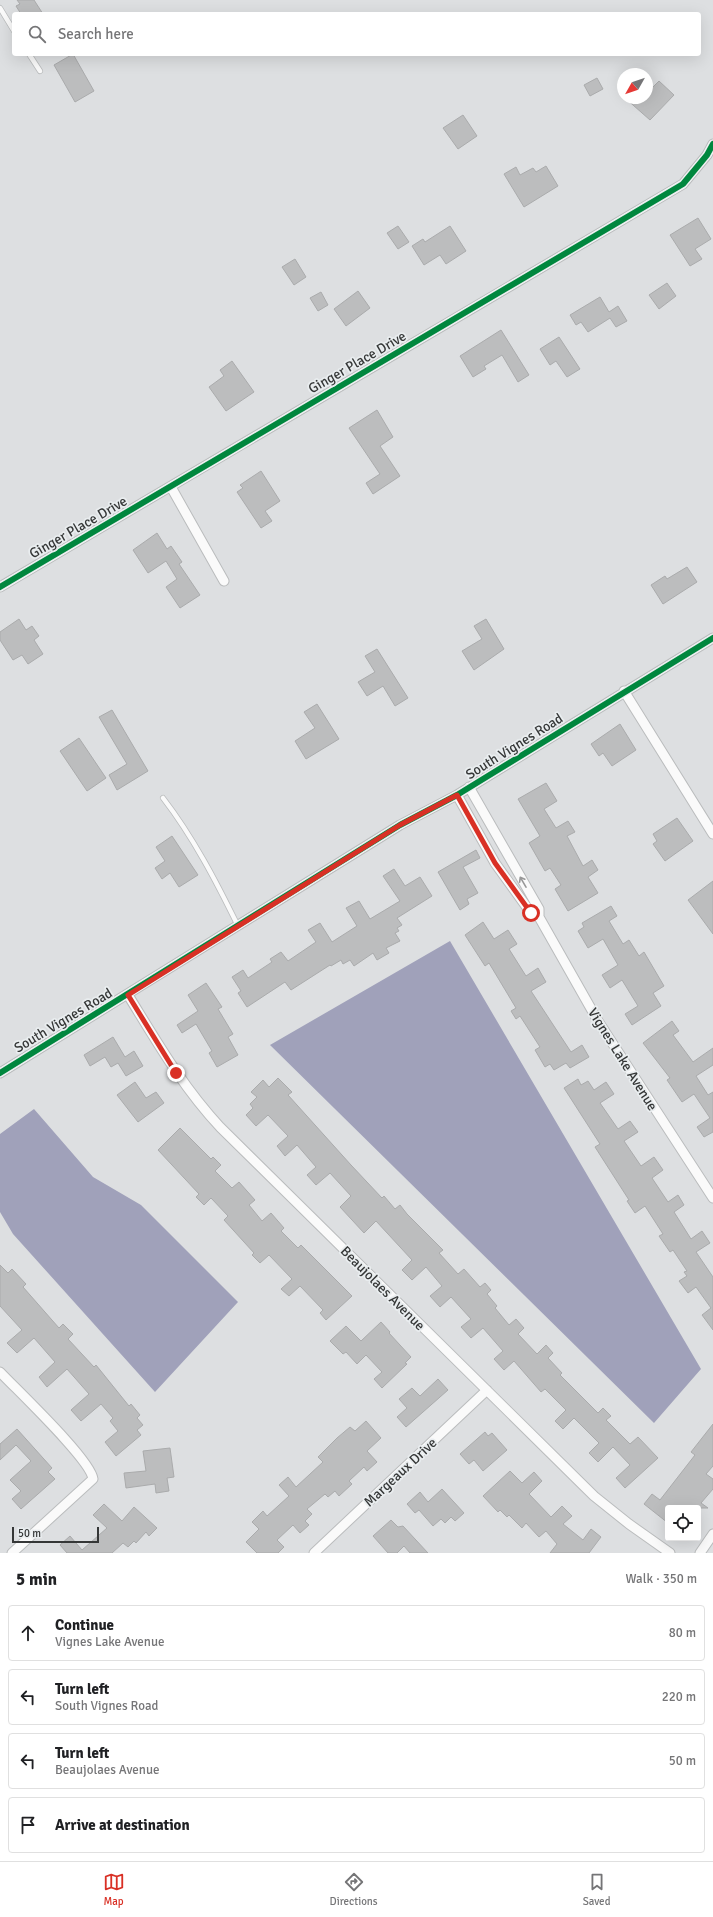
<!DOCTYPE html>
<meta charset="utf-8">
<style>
:root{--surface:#fff;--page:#f2f2f2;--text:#202124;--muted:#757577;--line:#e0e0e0;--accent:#d93025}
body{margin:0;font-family:Signika,sans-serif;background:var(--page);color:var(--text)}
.controls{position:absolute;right:12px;bottom:12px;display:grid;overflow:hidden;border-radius:4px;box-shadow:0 4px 16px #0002}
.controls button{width:36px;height:36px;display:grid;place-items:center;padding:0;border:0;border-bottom:1px solid var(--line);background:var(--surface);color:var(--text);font:20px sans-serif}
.compass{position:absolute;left:617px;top:68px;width:36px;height:36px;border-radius:50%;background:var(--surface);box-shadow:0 4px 16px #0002;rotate:230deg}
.scale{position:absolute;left:12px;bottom:10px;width:87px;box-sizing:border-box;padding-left:4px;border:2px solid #353737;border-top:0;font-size:11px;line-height:14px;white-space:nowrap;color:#353737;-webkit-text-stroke:3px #e9edef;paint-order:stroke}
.stop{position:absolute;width:12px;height:12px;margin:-9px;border:3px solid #d93025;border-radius:50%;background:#fff}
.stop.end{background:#d93025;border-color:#fff;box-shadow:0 1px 4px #0008}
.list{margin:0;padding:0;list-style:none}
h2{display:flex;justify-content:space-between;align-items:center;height:52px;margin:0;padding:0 16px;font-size:17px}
h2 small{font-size:13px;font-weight:400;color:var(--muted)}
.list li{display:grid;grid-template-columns:26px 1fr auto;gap:12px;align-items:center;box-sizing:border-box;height:56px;margin:0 8px 8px;padding:0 8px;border:1px solid var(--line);border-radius:4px}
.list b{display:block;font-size:15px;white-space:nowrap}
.list p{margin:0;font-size:13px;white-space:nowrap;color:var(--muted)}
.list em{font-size:13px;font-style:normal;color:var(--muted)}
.icon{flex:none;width:22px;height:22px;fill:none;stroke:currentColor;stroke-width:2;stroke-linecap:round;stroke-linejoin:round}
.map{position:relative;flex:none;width:713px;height:1553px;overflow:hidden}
.search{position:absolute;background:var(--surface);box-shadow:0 4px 16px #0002;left:12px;right:12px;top:12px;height:44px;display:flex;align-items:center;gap:10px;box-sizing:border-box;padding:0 14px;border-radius:4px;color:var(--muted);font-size:15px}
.sheet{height:308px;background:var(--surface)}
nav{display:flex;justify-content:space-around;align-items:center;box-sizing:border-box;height:56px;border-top:1px solid var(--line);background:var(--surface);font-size:11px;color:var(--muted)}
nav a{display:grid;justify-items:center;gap:2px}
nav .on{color:var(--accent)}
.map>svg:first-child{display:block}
.water{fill:#a0a1ba}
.building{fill:#bcbdbe;stroke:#aaabac}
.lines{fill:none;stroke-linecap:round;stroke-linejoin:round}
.lane-casing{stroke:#babcbd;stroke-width:6}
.street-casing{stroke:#babcbd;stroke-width:11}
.lane{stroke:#fafafa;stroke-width:4.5}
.street{stroke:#fafafa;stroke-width:9}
.cycleway-casing{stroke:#e9edef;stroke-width:8}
.cycleway{stroke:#00873e;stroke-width:6}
.oneway{stroke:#989898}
.route{stroke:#d93025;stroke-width:5}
.labels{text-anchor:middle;stroke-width:3.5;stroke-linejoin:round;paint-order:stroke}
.street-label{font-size:14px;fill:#353737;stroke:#e9edef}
</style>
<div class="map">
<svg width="713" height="1553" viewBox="0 0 713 1553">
<rect width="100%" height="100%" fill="#dddfe1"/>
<!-- water -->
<path class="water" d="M450,941L701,1369L654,1423L270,1045Z
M34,1109L93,1177L141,1205L238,1302L155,1392L13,1234L0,1212V1134Z"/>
<!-- building -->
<path class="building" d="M17,0H34L43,14H21L16,6L20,4Z
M73,54L94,91L75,102L54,65Z
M597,78L603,89L590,96L584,85Z
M659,81L674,95L650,120L625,98H647V93Z
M463,115L477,136L458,149L443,128Z
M546,166L558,186L524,207L504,174L516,167L520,175L533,168L536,172Z
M698,218L711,239L695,249L702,259L690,266L670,235Z
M398,226L409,242L398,249L387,233Z
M450,226L466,251L446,264L440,255L424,265L412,246L423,239L425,242Z
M295,259L306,277L294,285L282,267Z
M667,283L676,296L659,309L649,295Z
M358,291L370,308L346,326L334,309Z
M321,292L328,305L318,311L310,298Z
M600,297L609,312L618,306L627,321L616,327L610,318L588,332L581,322L576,325L570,315Z
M501,330L529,375L518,382L502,355L484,366L486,369L473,377L460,356Z
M559,337L580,369L567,377L556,361L550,365L540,349Z
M232,361L254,392L226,411L209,387L224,376L220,370Z
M377,410L393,437L380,446L400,476L373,494L366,483L380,474L349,428Z
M261,471L280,501L265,511L272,521L261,528L237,492L243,488L240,485Z
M157,533L167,549L171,546L182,562L179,564L200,595L180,608L166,587L177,579L166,561L148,573L133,550Z
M687,567L697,582L663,604L651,585L665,576L667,579Z
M19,619L26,630L32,626L39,636L34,640L43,654L28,664L22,655L13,660L0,640V632Z
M486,619L504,649L474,670L462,651L482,639L474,626Z
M377,649L408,698L395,706L383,686L367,696L358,682L375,672L365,656Z
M317,704L339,739L306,759L295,741L315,728L304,712Z
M112,710L148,771L117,790L109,775L127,764L99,717Z
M620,724L636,750L612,766L603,753L599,756L591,744Z
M79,738L106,778L87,791L60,751Z
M546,783L557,801L544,809L556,828L568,821L575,832L567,836L583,866L592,860L598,870L588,877L598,893L568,911L555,889L561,885L550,868L545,871L529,843L540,836L518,799Z
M677,818L693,841L665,861L653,844L657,841L653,834Z
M172,836L198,875L179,887L170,873L162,879L155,868L165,861L156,847Z
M476,850L480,858L463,867L478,893L467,899L469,904L460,910L438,872Z
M394,869L405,886L420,877L432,896L397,918L402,925L397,928L399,931L395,933L400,941L386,948L389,953L377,960L373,953L354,966L350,960L343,964L341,960L331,966L330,965L291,990L285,982L247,1007L238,993L241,991L232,977L243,970L248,978L272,962L270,959L281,952L288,961L316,942L308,930L320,923L332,942L357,926L346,908L359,901L370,919L400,901L383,876Z
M713,881V934L688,900Z
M611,906L617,916L609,921L623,944L629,940L639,956L644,952L664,986L653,993L661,1006L632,1025L625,1014L638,1006L622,980L610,988L602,975L618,965L603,939L588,948L578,931L584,927L582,923Z
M483,922L494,939L508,930L517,944L509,949L526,976L538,968L546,982L531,991L571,1052L582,1045L589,1057L570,1068L566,1063L554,1070L550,1064L545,1067L535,1050L540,1047L520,1016L516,1019L511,1011L516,1008L489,963L485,966L465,935Z
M206,983L222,1007L218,1009L233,1034L228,1037L238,1055L217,1067L209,1053L212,1051L196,1024L182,1033L177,1025L198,1011L188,995Z
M672,1021L679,1031L673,1035L693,1062L713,1048V1065L696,1076L708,1095L713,1092V1132L704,1137L697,1127L710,1118L694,1094L682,1102L667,1080L670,1078L643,1043Z
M113,1037L125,1057L134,1051L143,1066L126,1076L118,1063L111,1067L105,1057L90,1066L84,1055Z
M278,1078L292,1092L288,1095L351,1165L382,1198L384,1196L395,1209L400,1205L407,1214L443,1250L439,1253L458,1274L464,1269L480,1287L485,1283L491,1290L487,1294L497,1306L495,1308L509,1325L516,1319L524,1328L518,1334L537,1354L546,1345L553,1353L548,1358L562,1373L560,1375L598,1413L603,1408L611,1416L606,1420L630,1444L638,1437L658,1458L625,1488L616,1478L630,1465L613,1447L598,1462L589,1453L599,1443L574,1418L563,1429L555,1421L566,1410L545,1389L541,1392L514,1361L504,1370L494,1359L503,1351L483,1328L471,1338L461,1327L471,1319L451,1297L440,1307L430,1296L442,1286L426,1267L412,1280L402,1270L412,1260L376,1221L364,1233L340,1207L351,1196L330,1173L316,1185L307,1175L316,1167L297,1145L285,1156L277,1146L288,1136L268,1115L256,1126L246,1115L253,1108L250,1104L257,1097L251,1092L263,1080L269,1087Z
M578,1079L581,1085L588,1081L594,1090L606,1082L614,1094L600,1103L618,1129L630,1121L638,1132L624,1141L641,1166L654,1157L663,1170L652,1178L668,1202L678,1195L684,1205L674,1212L691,1239L702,1231L710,1243L696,1252L713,1277V1330L702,1315L711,1308L696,1287L688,1293L679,1281L687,1276L684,1272L687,1271L673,1250L670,1252L659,1236L663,1234L645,1206L635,1213L627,1201L629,1200L595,1147L600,1144L564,1088Z
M135,1082L146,1098L156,1092L164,1103L138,1122L117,1095Z
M180,1128L211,1159L213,1157L221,1165L215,1171L232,1188L239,1182L255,1200L249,1205L262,1221L271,1213L284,1228L281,1231L298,1248L301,1245L352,1296L326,1320L320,1313L323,1310L300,1286L289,1296L281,1289L292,1279L269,1255L260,1263L252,1255L254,1253L224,1220L228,1216L211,1198L204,1205L196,1197L199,1194L158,1150Z
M0,1265L8,1273L12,1269L26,1284L23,1287L59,1328L63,1324L73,1334L68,1339L94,1367L96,1365L129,1406L131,1404L140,1415L137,1418L143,1425L137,1430L141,1435L116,1456L105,1442L118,1431L110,1421L113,1418L101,1404L81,1421L71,1410L89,1394L67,1369L47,1387L39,1377L55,1362L34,1338L17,1353L7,1343L22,1330L0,1306Z
M381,1322L390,1332L389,1333L411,1357L405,1363L407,1364L382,1388L374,1379L382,1372L366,1355L357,1364L346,1352L343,1354L330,1341L346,1326L361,1341Z
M438,1379L448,1390L406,1427L397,1417L407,1408L399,1399L412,1388L420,1396Z
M366,1421L381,1438L367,1451L377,1462L367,1471L364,1467L349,1481L352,1484L339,1496L335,1491L328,1497L325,1494L307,1509L312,1514L305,1521L309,1525L300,1533L293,1525L277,1540L284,1547L278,1553H257L246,1542L259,1529L252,1522L263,1511L267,1516L289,1496L279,1485L288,1477L296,1487L323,1462L318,1457L337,1438L350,1427L355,1431Z
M713,1424V1466L706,1474L713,1479V1489L701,1503L708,1508H668V1523L644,1504L652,1494L660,1500L695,1455L691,1452Z
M17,1429L52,1468L48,1472L55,1479L21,1509L12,1499L21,1491L10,1480L31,1461L16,1445L0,1460V1444Z
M485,1432L488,1436L492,1433L507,1450L483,1471L474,1460L469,1464L460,1454Z
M170,1448L174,1477L167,1478L169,1491L156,1493L155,1484L126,1488L124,1473L146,1471L143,1451Z
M510,1471L522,1483L534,1472L542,1481L529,1494L551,1517L562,1506L572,1516L563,1524L583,1540L591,1529L601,1537L589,1553H550L557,1544L546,1531L539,1537L526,1523L522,1528L509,1515L507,1517L500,1510L498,1512L483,1496Z
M442,1489L464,1513L455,1521L451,1517L445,1523L441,1519L433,1526L419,1510L415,1513L407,1504L420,1492L428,1502Z
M104,1504L122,1521L134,1507L157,1528L149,1536L146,1532L136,1543L134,1541L128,1547L123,1543L112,1553H67L60,1545L70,1536L82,1550L107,1528L93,1515Z
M391,1520L398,1527L403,1526L428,1553H410L404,1546L397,1553H388L373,1536Z"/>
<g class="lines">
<!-- lane casing -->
<g class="lane-casing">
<path id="lane" d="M0,8L14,31
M29,54L40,71
M163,798C193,837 216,881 238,926"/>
</g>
<!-- street casing -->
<g class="street-casing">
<path id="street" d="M171,487L224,581
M0,587L683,184L707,155L713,144
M624,691L713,834
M469,787L539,909V917L598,1021L713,1198
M457,795L495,863L531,913L539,917
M128,995C157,1042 182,1086 220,1127L594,1496L629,1524L670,1553
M0,1073L400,825L457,795L713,638
M0,1372C18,1391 91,1460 93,1479L12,1553
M314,1553L487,1390
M700,1553L713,1534"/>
</g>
<!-- lane -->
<use href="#lane" class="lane"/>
<!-- street -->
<use href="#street" class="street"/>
<!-- cycleway casing -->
<g class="cycleway-casing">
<path id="cycleway" d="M0,587L683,184L707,155L713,144
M0,1073L400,825L457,795L713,638"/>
</g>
<!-- cycleway -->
<use href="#cycleway" class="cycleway"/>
</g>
<!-- one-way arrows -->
<defs><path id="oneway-shaft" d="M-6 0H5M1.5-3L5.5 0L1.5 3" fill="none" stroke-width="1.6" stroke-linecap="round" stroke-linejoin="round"/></defs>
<use class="oneway" href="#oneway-shaft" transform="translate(523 882) rotate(-120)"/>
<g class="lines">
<!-- route -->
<path class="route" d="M176,1073L128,995L400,825L457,795L495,863L531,913"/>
</g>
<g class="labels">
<!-- street labels -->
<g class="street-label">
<text transform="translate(357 362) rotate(-30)" y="5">Ginger Place Drive</text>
<text transform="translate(78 527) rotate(-30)" y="5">Ginger Place Drive</text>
<text transform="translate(514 746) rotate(-32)" y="5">South Vignes Road</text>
<text transform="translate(63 1020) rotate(-31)" y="5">South Vignes Road</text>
<text transform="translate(623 1059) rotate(58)" y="5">Vignes Lake Avenue</text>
<text transform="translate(383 1288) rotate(45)" y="5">Beaujolaes Avenue</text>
<text transform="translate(400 1472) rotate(-43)" y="5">Margeaux Drive</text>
</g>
</g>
</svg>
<div class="controls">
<button><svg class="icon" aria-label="locate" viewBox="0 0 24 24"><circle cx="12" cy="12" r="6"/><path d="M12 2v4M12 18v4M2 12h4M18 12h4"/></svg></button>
</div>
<svg class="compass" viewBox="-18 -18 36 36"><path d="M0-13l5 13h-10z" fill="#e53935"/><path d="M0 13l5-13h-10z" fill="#757577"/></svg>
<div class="scale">50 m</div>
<div class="stop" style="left:531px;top:913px"></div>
<div class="stop end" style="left:176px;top:1073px"></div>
<div class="search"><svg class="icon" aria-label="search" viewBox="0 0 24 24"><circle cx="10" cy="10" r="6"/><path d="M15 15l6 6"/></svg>Search here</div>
</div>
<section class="sheet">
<h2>5 min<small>Walk · 350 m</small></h2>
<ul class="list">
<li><svg class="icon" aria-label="ahead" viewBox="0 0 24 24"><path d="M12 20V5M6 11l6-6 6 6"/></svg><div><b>Continue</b><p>Vignes Lake Avenue</p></div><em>80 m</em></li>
<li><svg class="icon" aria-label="left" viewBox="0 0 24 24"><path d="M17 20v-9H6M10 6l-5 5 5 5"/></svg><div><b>Turn left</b><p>South Vignes Road</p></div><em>220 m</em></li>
<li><svg class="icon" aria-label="left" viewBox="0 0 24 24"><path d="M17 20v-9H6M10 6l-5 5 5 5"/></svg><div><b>Turn left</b><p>Beaujolaes Avenue</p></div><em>50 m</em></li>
<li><svg class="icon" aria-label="arrive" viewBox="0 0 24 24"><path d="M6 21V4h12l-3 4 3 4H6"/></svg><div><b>Arrive at destination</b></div></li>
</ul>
</section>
<nav>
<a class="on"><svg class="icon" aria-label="map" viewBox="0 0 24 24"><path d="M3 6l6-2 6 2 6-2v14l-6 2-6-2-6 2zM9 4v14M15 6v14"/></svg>Map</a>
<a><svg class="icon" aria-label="directions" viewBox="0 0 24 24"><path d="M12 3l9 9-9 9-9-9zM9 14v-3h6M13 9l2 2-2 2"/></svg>Directions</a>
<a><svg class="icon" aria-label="saved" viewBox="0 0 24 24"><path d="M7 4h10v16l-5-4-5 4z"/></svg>Saved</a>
</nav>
